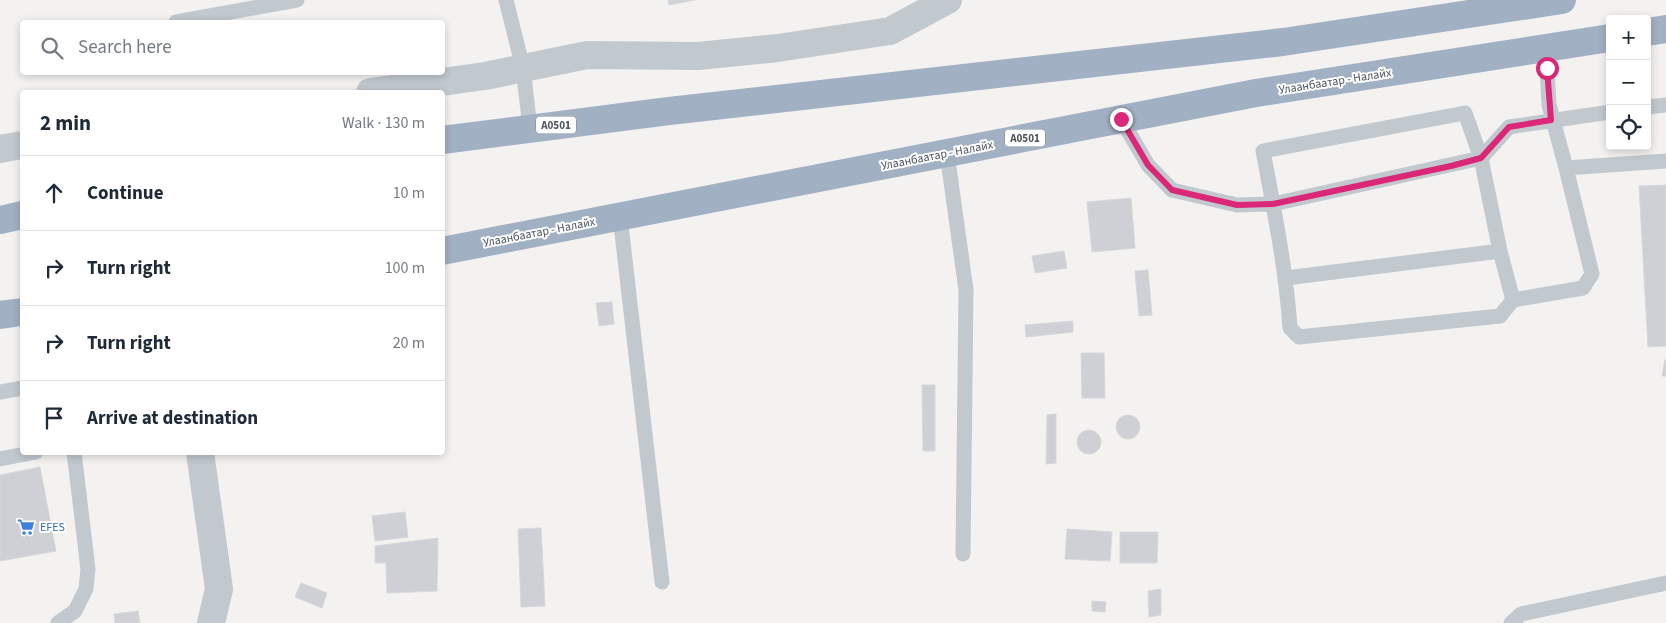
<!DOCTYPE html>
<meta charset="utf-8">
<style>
:root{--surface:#fff;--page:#f2f2f3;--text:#1f2937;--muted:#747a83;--line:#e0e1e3}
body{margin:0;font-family:"Source Sans 3",sans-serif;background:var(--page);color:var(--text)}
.controls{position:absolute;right:15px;top:15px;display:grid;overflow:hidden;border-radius:5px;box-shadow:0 2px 8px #0003}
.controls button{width:45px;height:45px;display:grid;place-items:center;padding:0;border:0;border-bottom:1px solid var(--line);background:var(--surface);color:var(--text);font:25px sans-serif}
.stop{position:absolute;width:15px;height:15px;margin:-11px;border:4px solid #db2777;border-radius:50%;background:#fff}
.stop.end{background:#db2777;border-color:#fff;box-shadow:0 1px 5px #0008}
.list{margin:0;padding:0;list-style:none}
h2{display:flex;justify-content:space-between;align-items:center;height:65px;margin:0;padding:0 20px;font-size:21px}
h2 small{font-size:16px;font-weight:400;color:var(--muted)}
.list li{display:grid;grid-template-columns:32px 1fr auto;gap:15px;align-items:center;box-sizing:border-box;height:75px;padding:0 20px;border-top:1px solid var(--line)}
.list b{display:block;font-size:19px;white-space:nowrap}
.list em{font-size:16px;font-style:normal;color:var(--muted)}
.icon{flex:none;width:28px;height:28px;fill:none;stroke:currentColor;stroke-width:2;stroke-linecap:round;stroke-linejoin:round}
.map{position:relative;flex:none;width:1666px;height:623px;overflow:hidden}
.search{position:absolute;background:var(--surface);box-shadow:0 2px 8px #0003;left:20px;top:20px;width:425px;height:55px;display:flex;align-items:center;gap:12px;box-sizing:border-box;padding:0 18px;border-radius:5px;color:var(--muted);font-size:19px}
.panel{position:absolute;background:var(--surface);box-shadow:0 2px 8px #0003;left:20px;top:90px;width:425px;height:365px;border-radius:5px}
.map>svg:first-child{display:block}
.building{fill:#cfd0d5;stroke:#d6d7dc}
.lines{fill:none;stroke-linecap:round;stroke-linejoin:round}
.service{stroke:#c1c8ce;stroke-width:15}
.minor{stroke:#c1c8ce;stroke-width:28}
.trunk{stroke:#a2b0c3;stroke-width:28}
.route{stroke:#db2777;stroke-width:6}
.labels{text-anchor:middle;stroke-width:4;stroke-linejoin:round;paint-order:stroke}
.shield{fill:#fff;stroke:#81878e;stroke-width:1}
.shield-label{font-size:11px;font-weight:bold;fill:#4b535d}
.street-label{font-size:12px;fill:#4b535d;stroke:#fff}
.shop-label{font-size:12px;fill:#366cbe;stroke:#fff;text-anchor:start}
</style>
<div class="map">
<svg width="1666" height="623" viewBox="0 0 1666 623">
<rect width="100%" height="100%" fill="#f3f2f1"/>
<!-- building -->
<path class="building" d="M668,0H695L669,5Z
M1666,185V346L1648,347L1639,186Z
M1131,198L1135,248L1092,252L1087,202Z
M1064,251L1067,268L1035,273L1032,256Z
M1148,270L1152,315L1139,316L1135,271Z
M612,302L614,324L599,326L596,303Z
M1073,321V332L1026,337L1025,325Z
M1081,353H1104L1105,398H1082Z
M1665,360H1666V376H1662Z
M922,385H935V451H923Z
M1056,414V463L1046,464L1047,415Z
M1116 427a12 12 0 1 1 24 0a12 12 0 1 1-24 0Z
M1077 442a12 12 0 1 1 24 0a12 12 0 1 1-24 0Z
M40,467L56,551L0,561V475Z
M405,512L408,537L375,541L372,516Z
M541,528L545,606L521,607L518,529Z
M1067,529L1112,532L1110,561L1065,559Z
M1120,532H1158L1157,563H1120Z
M438,538L437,591L387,593L386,563H375V546Z
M301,583L327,593L322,608L295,597Z
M1161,589V615L1149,617L1148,591Z
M1092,601L1106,602L1105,612L1092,611Z
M138,611L140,623H115L114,614Z"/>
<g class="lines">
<!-- service -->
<path class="service" d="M506,0L523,68L530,128
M176,22L297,0
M1546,48L1549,105L1566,168L1666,161
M1647,107L1666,105
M1121,119L1148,165L1172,190L1237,205L1273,204L1481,158L1500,251L1513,300L1500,316L1299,337L1290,328C1286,268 1274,210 1263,151L1465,113L1481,158L1509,127L1610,112
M947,153L966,290L963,554
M620,216L662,582
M1286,278L1500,251
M1513,300L1583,288L1592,274L1566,168
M0,392L22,388
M0,459L36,452
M58,623L75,611L86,589L88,569L74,452
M1511,623L1521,614L1666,583"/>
<!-- minor -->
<path class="minor" d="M370,92L485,76L587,55L698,56L778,48L890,31L948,0
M0,149L22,145
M200,452L219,589L211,623"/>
<!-- trunk -->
<path class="trunk" d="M1647,32L1666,29
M442,140L669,111L1283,42L1562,0
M0,220L22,215
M442,251L1256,93L1610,38
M0,315L22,312"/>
</g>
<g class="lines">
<!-- route -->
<path class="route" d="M1121,119L1148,165L1172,190L1237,205L1273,204L1451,166L1481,158L1509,127L1551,120L1547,68"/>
</g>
<!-- icons -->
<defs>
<g id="supermarket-bare" transform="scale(1.35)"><path d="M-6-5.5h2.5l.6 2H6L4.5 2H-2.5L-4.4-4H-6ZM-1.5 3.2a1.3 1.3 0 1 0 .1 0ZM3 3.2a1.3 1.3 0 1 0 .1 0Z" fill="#3f7fe0" stroke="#fff" stroke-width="2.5" paint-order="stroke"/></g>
</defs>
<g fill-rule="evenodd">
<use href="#supermarket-bare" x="26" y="527"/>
</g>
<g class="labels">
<!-- shield labels -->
<g class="shield">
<rect x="536" y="116.5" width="40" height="17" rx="4"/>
<rect x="1005" y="129.5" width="40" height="17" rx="4"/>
</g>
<g class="shield-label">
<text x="556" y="129">A0501</text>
<text x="1025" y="142">A0501</text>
</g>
<!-- street labels -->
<g class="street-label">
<text transform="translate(1335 81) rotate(-9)" y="4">Улаанбаатар - Налайх</text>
<text transform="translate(937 155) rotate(-11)" y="4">Улаанбаатар - Налайх</text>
<text transform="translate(539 232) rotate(-11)" y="4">Улаанбаатар - Налайх</text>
</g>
<!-- shop labels -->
<g class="shop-label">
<text x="40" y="531">EFES</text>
</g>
</g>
</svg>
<div class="controls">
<button>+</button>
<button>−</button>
<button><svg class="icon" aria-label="locate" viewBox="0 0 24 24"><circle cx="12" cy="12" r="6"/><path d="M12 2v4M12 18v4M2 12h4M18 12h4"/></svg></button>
</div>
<div class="stop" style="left:1547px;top:68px"></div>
<div class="stop end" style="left:1121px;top:119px"></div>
<div class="search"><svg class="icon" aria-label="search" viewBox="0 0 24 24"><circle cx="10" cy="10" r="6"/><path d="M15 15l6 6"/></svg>Search here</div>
<section class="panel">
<h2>2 min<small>Walk · 130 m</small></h2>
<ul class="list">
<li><svg class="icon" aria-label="ahead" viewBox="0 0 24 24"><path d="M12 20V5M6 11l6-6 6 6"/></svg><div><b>Continue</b></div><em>10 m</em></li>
<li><svg class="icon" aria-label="right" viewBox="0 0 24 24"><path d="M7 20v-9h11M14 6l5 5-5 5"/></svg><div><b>Turn right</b></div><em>100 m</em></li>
<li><svg class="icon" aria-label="right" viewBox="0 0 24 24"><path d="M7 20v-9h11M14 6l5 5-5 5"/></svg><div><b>Turn right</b></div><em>20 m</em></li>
<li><svg class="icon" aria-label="arrive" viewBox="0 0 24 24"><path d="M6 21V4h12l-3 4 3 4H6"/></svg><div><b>Arrive at destination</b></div></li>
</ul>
</section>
</div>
